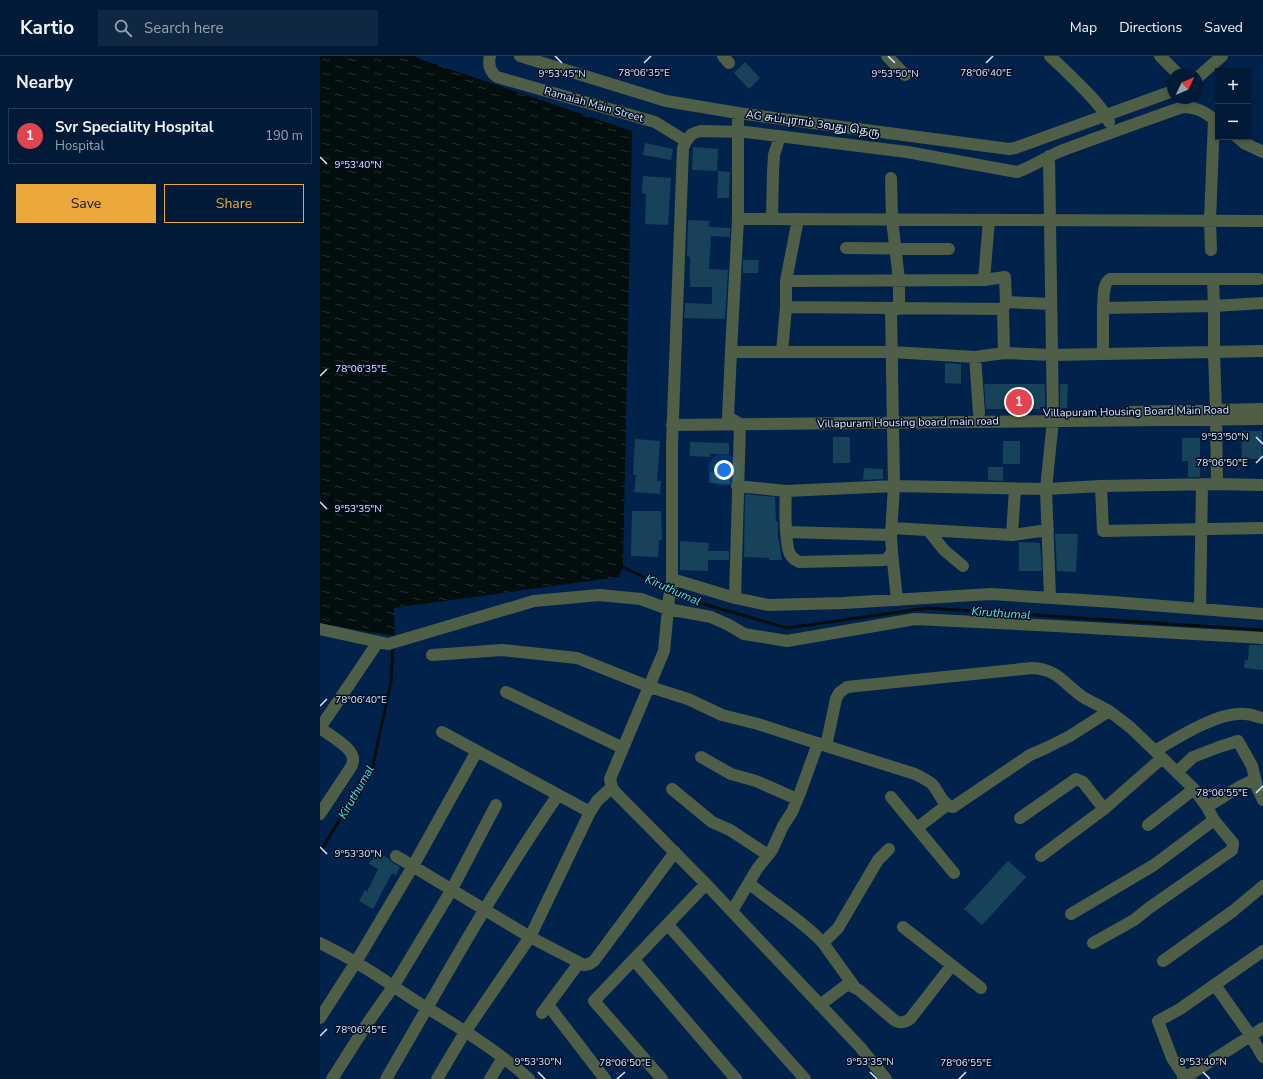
<!DOCTYPE html>
<meta charset="utf-8">
<style>
:root{--surface:#011a38;--page:#0f2743;--text:#f1f3f6;--muted:#96a1ae;--line:#233853;--accent:#eca93b}
body{margin:0;font-family:"Nunito Sans","Noto Sans Tamil",sans-serif;background:var(--page);color:var(--text)}
.controls{position:absolute;right:12px;top:12px;display:grid;overflow:hidden;border-radius:0px;box-shadow:0 2px 6px #0003}
.controls button{width:36px;height:36px;display:grid;place-items:center;padding:0;border:0;border-bottom:1px solid var(--line);background:var(--surface);color:var(--text);font:20px sans-serif}
.compass{position:absolute;left:847px;top:12px;width:36px;height:36px;border-radius:50%;background:var(--surface);box-shadow:0 2px 6px #0003;rotate:46deg}
.you{position:absolute;left:404px;top:414px;width:14px;height:14px;margin:-10px;border:3px solid #fff;border-radius:50%;background:#1a73e8;box-shadow:0 0 0 6px #1a73e833}
.badge{display:grid;place-items:center;width:26px;height:26px;border-radius:50%;background:var(--accent);color:#fff;font-size:13px;font-weight:700}
.pin{position:absolute;translate:-50% -50%;border:2px solid #fff;box-shadow:0 1px 4px #0006}
.list{margin:0;padding:0;list-style:none}
h2{display:flex;justify-content:space-between;align-items:center;height:52px;margin:0;padding:0 16px;font-size:17px}
h2 small{font-size:13px;font-weight:400;color:var(--muted)}
.list li{display:grid;grid-template-columns:26px 1fr auto;gap:12px;align-items:center;box-sizing:border-box;height:56px;margin:0 8px 8px;padding:0 8px;border:1px solid var(--line);border-radius:0px}
.list b{display:block;font-size:15px;white-space:nowrap}
.list p{margin:0;font-size:13px;white-space:nowrap;color:var(--muted)}
.list em{font-size:13px;font-style:normal;color:var(--muted)}
.actions{display:flex;gap:8px;padding:12px 16px}
.actions a{flex:1;padding:9px 0;border:1px solid var(--accent);border-radius:0px;text-align:center;font-size:14px;color:var(--accent)}
.actions .main{background:var(--accent);color:#111}
.icon{flex:none;width:22px;height:22px;fill:none;stroke:currentColor;stroke-width:2;stroke-linecap:round;stroke-linejoin:round}
.map{position:relative;flex:none;width:943px;height:1023px;overflow:hidden}
header{display:flex;align-items:center;gap:24px;box-sizing:border-box;height:56px;padding:0 20px;background:var(--surface);border-bottom:1px solid var(--line)}
header strong{font-size:19px}
nav{display:flex;gap:22px;margin-inline-start:auto;font-size:14px}
.search{width:280px;height:36px;background:var(--page);display:flex;align-items:center;gap:10px;box-sizing:border-box;padding:0 14px;border-radius:0px;color:var(--muted);font-size:15px}
main{display:flex}
aside{flex:1;background:var(--surface)}
.map>svg:first-child{display:block}
.water{fill:url(#water-ripples)}
.lines{fill:none;stroke-linecap:round;stroke-linejoin:round}
.stream{stroke:#020d0d;stroke-width:3}
.building{fill:#16435a}
.minor{stroke:#4f5f47;stroke-width:12}
.ticks{fill:none;stroke:#dae9fd;stroke-width:1.5}
.labels{text-anchor:middle;stroke-width:3;stroke-linejoin:round;paint-order:stroke}
.street-label{font-size:11px;fill:#dae9fd;stroke:#000d23}
.water-label{font-size:12px;font-style:italic;fill:#50e8e8;stroke:#000d23}
.ticks-label{font-size:10px;text-anchor:middle;fill:#dae9fd;stroke:#000d23;stroke-width:3;stroke-linejoin:round;paint-order:stroke}
</style>
<header>
<strong>Kartio</strong>
<div class="search"><svg class="icon" aria-label="search" viewBox="0 0 24 24"><circle cx="10" cy="10" r="6"/><path d="M15 15l6 6"/></svg>Search here</div>
<nav><a>Map</a><a>Directions</a><a>Saved</a></nav>
</header>
<main>
<aside>
<h2>Nearby<small></small></h2>
<ul class="list">
<li><span class="badge" style="background:#e0444e">1</span><div><b>Svr Speciality Hospital</b><p>Hospital</p></div><em>190 m</em></li>
</ul>
<div class="actions"><a class="main">Save</a><a>Share</a></div>
</aside>
<div class="map">
<svg width="943" height="1023" viewBox="0 0 943 1023">
<defs>
<pattern id="water-ripples" width="26" height="14" patternUnits="userSpaceOnUse"><rect width="26" height="14" fill="#020d0d"/><path d="M2 4q2-2 4 0t4 0M15 11q2-2 4 0t4 0" fill="none" stroke="#263031"/></pattern>
</defs>
<rect width="100%" height="100%" fill="#01234b"/>
<!-- water -->
<path class="water" d="M0,0H95L100,3L312,75L303,511L299,521L74,552L75,580L0,568Z"/>
<g class="lines">
<!-- stream -->
<path class="stream" d="M300,511H303L348,533
M353,535L370,544L467,572L607,552L943,574
M0,796L53,709L71,626L73,590"/>
</g>
<!-- building -->
<path class="building" d="M425,6L440,22L429,33L414,17Z
M325,87L353,93L351,104L323,99Z
M373,91L398,93L397,115L372,114Z
M398,115L410,116L409,142H397Z
M323,120L351,122L348,169L325,168L326,138L322,137Z
M368,164L389,165V171L410,172V181L391,180L389,213L408,214L405,263L364,262L365,247L392,248V231H370V201L367,200Z
M423,204H439L438,217H423Z
M625,307L641,308V328L625,327Z
M664,328H725V351H720V353H666Z
M740,328H748L747,352H740Z
M921,375H942V403H922Z
M513,381H530V407H513Z
M862,382H880V421H868V405H862Z
M315,383L340,385L337,425H341L340,438L314,436L316,419H313Z
M683,385H700V408H683Z
M370,386L409,387V398H390V401L370,400Z
M668,411H683V425L668,424Z
M544,412L563,413V423L543,424Z
M390,416L411,417L410,428L389,427Z
M425,438L455,441L456,465L458,466V484H459L462,504H449V502L424,501Z
M312,455H341L342,484H339L338,501L311,500Z
M735,478H758L756,516L737,515Z
M360,485L389,487L388,495H409V504H388V515L360,514Z
M699,486L720,487L722,515H699Z
M929,589H943V614L924,612L925,604H928Z
M55,798L63,802L64,800L69,803L72,806L80,811L76,819L72,817L53,853L39,845L45,834L47,836L58,813L49,808Z
M688,805L706,821L662,869L644,853Z"/>
<g class="lines">
<!-- minor -->
<path class="minor" d="M170,0C168,8 169,15 177,21L335,66L366,85
M200,0L346,45L418,57L689,93L695,92L853,35
M403,0L409,7
M567,0L585,19
M730,0C744,14 784,49 789,66
M840,0L858,18
M877,22L902,0
M418,57V163
M917,81L924,87L943,96
M729,100L733,364L726,433L730,541
M571,122L572,163L579,224V253
M452,163L453,116L454,99L460,80
M943,165L418,163L411,296H572L655,301L684,297L732,299L783,298V252L894,250L943,247
M526,192L629,193
M891,194L890,165L894,63
M893,223L894,250V296L943,295
M664,224L669,164
M466,225L478,163
M686,246L731,248
M466,251V225L664,224L685,221L686,246L683,253
M783,252C784,243 782,228 790,223H939
M571,253L574,430L726,433L781,430L897,428L896,354L894,296L783,298
M411,296L408,361L420,368L415,542
M462,296L466,251L683,253L684,297
M655,301L659,357
M810,356L943,353
M352,369L943,363
M897,428L943,429
M417,430L466,435
M574,430L571,479L572,496L567,503L564,504L479,506C475,504 472,502 470,498C465,489 465,447 466,435Z
M781,430L783,475L943,472
M572,472L692,479L695,433
M608,474L624,494L643,510
M466,476L571,479
M692,479L728,474
M572,496L577,544
M352,523L415,542L448,549L523,547L671,538L793,546L943,558
M880,553L882,428
M0,573L68,588L214,545L279,539L321,543L348,553L391,561L409,569L424,578L467,585L595,563L736,570L943,582
M112,599L182,594L257,602L330,631L368,643L402,659L438,668L481,682L595,718C601,721 607,724 612,728C619,735 622,750 633,751L710,699L726,692L750,680L789,655L810,671L835,695C857,682 899,655 925,658C931,658 937,661 943,662
M186,636L303,692
M0,672C8,678 29,690 32,699C34,703 33,707 31,711L0,758
M0,672L58,586
M122,676L270,756
M506,690L516,643L519,637L527,631L712,612C738,613 744,628 763,641C771,646 781,650 789,655
M381,701L411,718L436,725L477,743
M857,716L873,701L899,691L918,685L932,710L937,731L943,744
M352,733L392,766L410,774L448,799
M571,741L634,817
M887,751L919,731L935,723
M700,762L756,723L763,726L784,753
M828,769L874,733
M597,772L627,749
M76,800L210,881L264,909L269,908L274,905L355,796
M721,800L784,753L841,703
M429,827C453,848 482,864 503,887L518,872L558,804L569,793
M412,855L437,813L452,794L463,770L472,756L480,737L498,687
M751,858L834,809L894,764
M348,869L485,1023
M583,871L661,932
M0,887C12,893 24,899 35,906C60,920 82,937 107,952C142,973 178,995 209,1023
M503,887L534,930
M773,887L814,864L829,852L912,794L913,787L894,764L887,751L874,733L835,695
M314,904L416,1023
M843,905L913,855L943,830
M895,929L931,980L943,1001
M228,949L285,1023
M500,949L525,930L529,929L539,934L573,963C579,968 584,967 590,963L632,909
M222,957L259,907
M0,962L36,906L93,810L157,695
M12,1023L49,965L73,931L132,833L176,749
M66,1023C122,927 175,830 238,739
M117,1023L145,976L210,881L270,756L277,745L292,731
M170,1023L183,1002
M342,1023L274,945L386,828
M566,1023L540,991L386,828L295,736L292,731L290,723L344,595L349,542L352,527V388L363,92L366,85L372,78L380,75L426,76L587,96L697,116C712,111 726,101 741,95C782,80 822,65 863,51C878,51 886,57 898,66
M863,1023L943,972
M866,1023L852,1002L838,965L860,953L943,895"/>
</g>
<!-- ticks -->
<path class="ticks" d="M235,0L242,7M568,0L575,7M324,7L331,0M666,7L673,0M0,101L7,108M0,320L7,313M936,381L943,388M936,407L943,400M0,446L7,453M0,650L7,643M936,737L943,730M0,791L7,798M0,980L7,973M218,1016L225,1023M550,1016L557,1023M883,1016L890,1023M297,1023L305,1016M639,1023L646,1016"/>
<g class="labels">
<!-- street labels -->
<g class="street-label">
<text transform="translate(274 48) rotate(16)" y="4">Ramaiah Main Street</text>
<text transform="translate(493 67) rotate(8)" y="4">AG சுப்புராம் 3வது தெரு</text>
<text transform="translate(816 355) rotate(-1)" y="4">Villapuram Housing Board Main Road</text>
<text transform="translate(588 366) rotate(-1)" y="4">Villapuram Housing board main road</text>
</g>
<!-- water labels -->
<g class="water-label">
<text transform="translate(353 534) rotate(24)" y="4">Kiruthumal</text>
<text transform="translate(681 557) rotate(4)" y="4">Kiruthumal</text>
<text transform="translate(36 736) rotate(-60)" y="4">Kiruthumal</text>
</g>
</g>
<g class="ticks-label">
<text x="324" y="20">78°06'35"E</text>
<text x="666" y="20">78°06'40"E</text>
<text x="242" y="21">9°53'45"N</text>
<text x="575" y="21">9°53'50"N</text>
<text x="38" y="112">9°53'40"N</text>
<text x="41" y="316">78°06'35"E</text>
<text x="905" y="384">9°53'50"N</text>
<text x="902" y="410">78°06'50"E</text>
<text x="38" y="456">9°53'35"N</text>
<text x="41" y="647">78°06'40"E</text>
<text x="902" y="740">78°06'55"E</text>
<text x="38" y="801">9°53'30"N</text>
<text x="41" y="977">78°06'45"E</text>
<text x="218" y="1009">9°53'30"N</text>
<text x="550" y="1009">9°53'35"N</text>
<text x="883" y="1009">9°53'40"N</text>
<text x="305" y="1010">78°06'50"E</text>
<text x="646" y="1010">78°06'55"E</text>
</g>
</svg>
<div class="controls">
<button>+</button>
<button>−</button>
</div>
<svg class="compass" viewBox="-18 -18 36 36"><path d="M0-13l5 13h-10z" fill="#e53935"/><path d="M0 13l5-13h-10z" fill="#96a1ae"/></svg>
<div class="you"></div>
<div class="pin badge" style="left:699px;top:346px;background:#e0444e">1</div>
</div>
</main>
